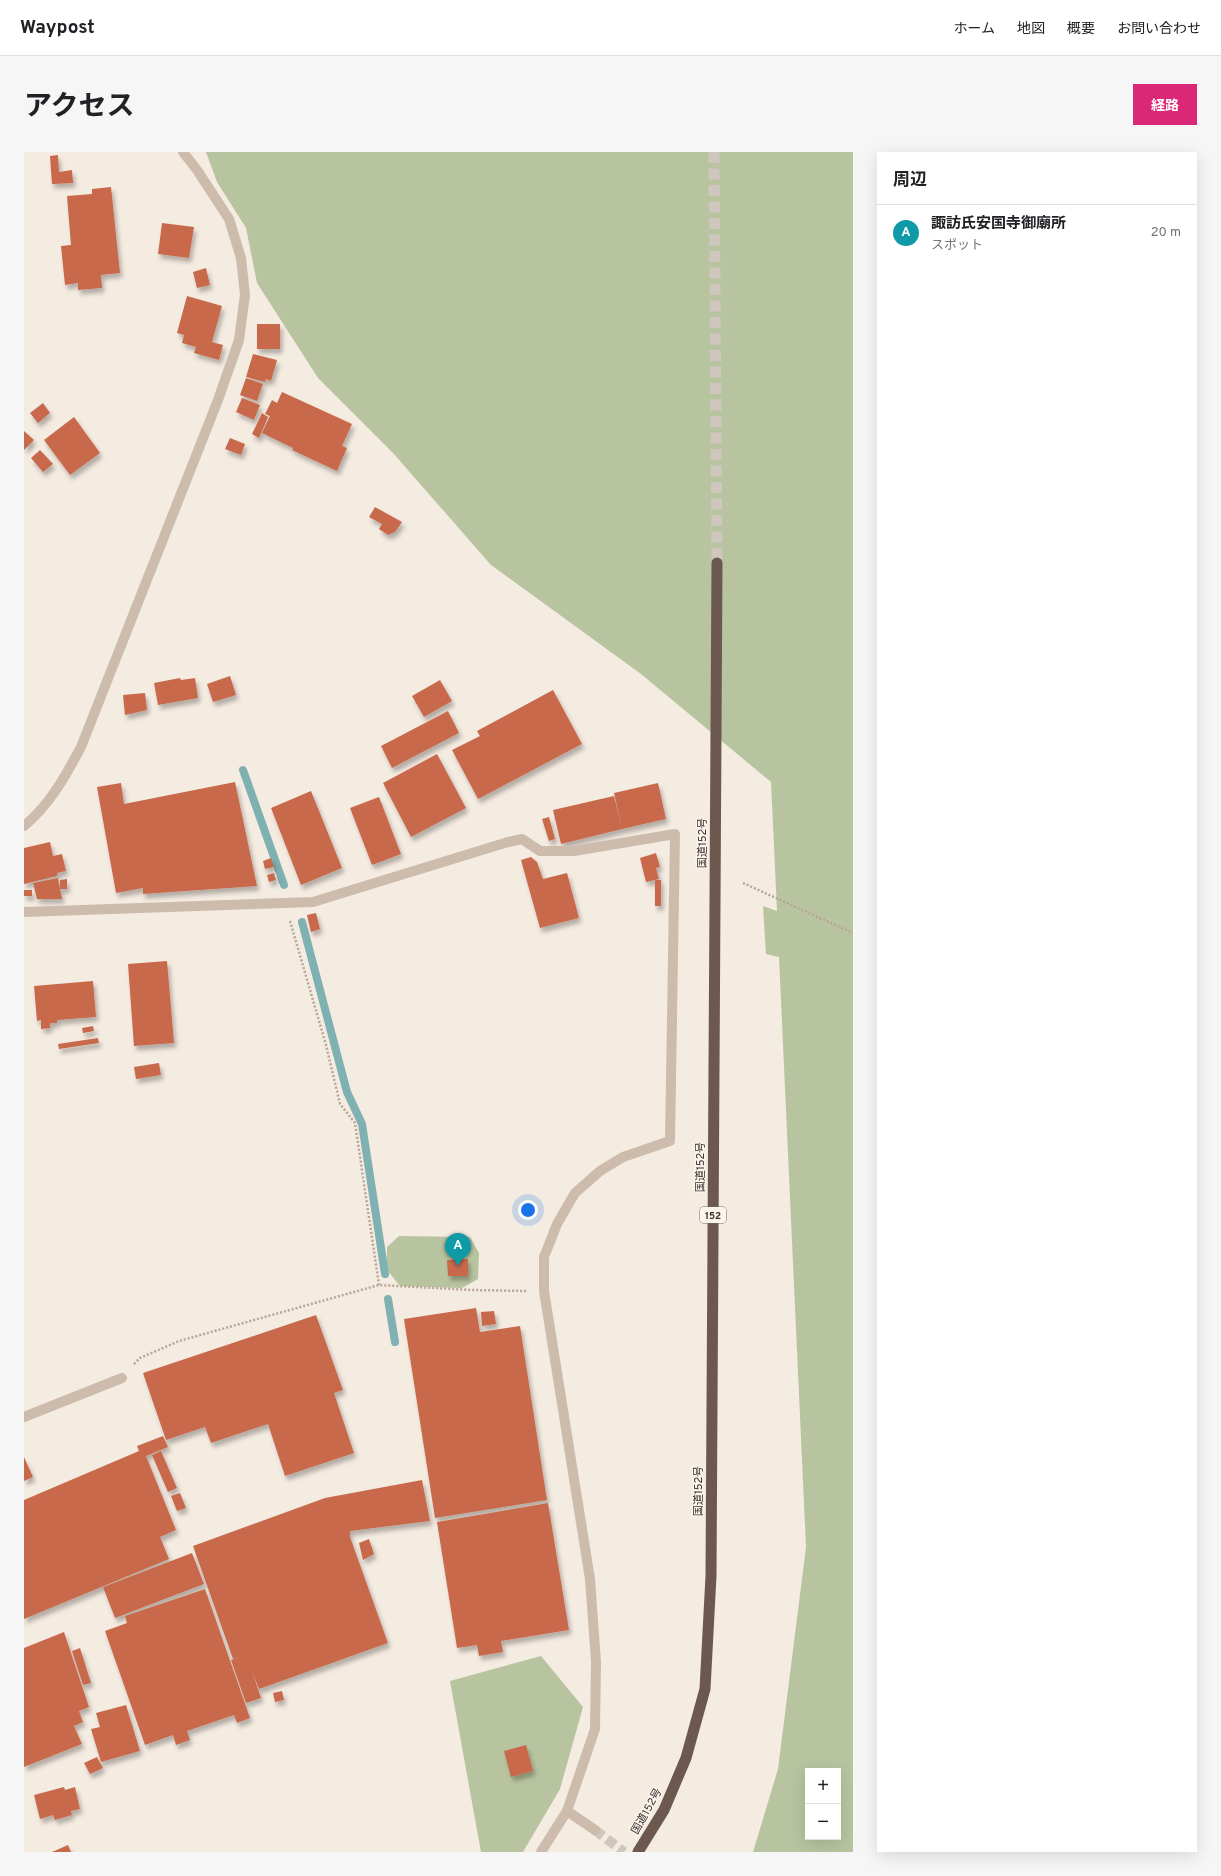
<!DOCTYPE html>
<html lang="ja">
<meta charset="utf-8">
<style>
:root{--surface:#fff;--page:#f6f6f6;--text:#202124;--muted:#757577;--line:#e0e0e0;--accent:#db2777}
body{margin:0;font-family:Overpass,"Noto Sans JP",sans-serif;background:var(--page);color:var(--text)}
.controls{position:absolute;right:12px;bottom:12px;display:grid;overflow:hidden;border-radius:0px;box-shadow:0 4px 16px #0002}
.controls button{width:36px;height:36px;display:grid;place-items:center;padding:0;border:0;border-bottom:1px solid var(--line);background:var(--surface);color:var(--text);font:20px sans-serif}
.you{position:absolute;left:504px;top:1058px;width:14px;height:14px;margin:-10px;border:3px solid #fff;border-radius:50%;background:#1a73e8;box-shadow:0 0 0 6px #1a73e833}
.badge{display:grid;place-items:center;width:26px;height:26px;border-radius:50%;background:var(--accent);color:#fff;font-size:13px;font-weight:700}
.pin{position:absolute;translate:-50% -33px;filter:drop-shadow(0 1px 2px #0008)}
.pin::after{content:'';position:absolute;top:21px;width:14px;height:12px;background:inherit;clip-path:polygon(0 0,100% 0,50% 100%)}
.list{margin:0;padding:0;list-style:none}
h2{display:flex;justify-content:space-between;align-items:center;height:52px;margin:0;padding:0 16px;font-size:17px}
h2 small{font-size:13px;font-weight:400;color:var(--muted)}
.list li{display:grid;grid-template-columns:26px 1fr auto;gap:12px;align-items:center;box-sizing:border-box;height:56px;padding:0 16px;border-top:1px solid var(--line)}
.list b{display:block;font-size:15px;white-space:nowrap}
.list p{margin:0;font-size:13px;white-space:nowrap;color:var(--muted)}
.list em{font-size:13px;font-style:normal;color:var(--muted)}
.map{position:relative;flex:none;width:829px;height:1700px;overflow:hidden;border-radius:0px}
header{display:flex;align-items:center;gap:24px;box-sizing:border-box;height:56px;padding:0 20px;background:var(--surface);border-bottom:1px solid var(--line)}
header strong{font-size:19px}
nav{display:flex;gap:22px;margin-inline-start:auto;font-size:14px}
.intro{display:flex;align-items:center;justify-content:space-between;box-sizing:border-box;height:96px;padding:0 24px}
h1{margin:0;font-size:28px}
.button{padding:10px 18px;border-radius:0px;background:var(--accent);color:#fff;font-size:14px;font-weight:700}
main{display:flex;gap:24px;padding:0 24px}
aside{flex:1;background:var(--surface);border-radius:0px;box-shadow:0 4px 16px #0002}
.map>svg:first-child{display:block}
.green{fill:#b8c4a0;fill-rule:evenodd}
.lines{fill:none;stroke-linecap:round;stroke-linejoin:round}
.stream{stroke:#7fb0b2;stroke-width:8}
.building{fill:#c8694b;filter:url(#shadow)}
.minor-tunnel{stroke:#cfc6bd;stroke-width:10;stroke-dasharray:10 5;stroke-linecap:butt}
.trunk-tunnel{stroke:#cfc6bd;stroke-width:11;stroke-dasharray:11 5.5;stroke-linecap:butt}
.path{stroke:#b9a596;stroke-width:2.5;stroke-dasharray:2 2;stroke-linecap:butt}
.service{stroke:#cdbbac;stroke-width:10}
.minor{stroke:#cdbbac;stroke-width:10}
.trunk{stroke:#6c584f;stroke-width:11}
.labels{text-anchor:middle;stroke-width:3;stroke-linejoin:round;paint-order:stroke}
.shield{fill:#fbf5ee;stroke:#756b66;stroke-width:1}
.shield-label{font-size:10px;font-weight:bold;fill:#3b302b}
.street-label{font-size:11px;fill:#3b302b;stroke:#fbf5ee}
</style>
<header>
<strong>Waypost</strong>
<nav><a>ホーム</a><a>地図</a><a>概要</a><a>お問い合わせ</a></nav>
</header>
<div class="intro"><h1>アクセス</h1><a class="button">経路</a></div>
<main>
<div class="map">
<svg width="829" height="1700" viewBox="0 0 829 1700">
<defs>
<filter id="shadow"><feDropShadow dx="2.5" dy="4.5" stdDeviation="2" flood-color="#0004"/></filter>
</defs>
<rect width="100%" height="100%" fill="#f4ebe1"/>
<!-- green -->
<path class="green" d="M182,0H829V1700H729L754,1617L782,1395L755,805L742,802L739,754L753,759L747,630L617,522L467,413L369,301L294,226L233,131L222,76L193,30ZM784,1619H814V1685H784Z
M375,1084L446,1085L455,1101L454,1127L438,1136L376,1134L363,1118V1095Z
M517,1504L559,1555L536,1637L499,1700H457L426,1529Z"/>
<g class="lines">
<!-- stream -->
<path class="stream" d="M219,618L260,733
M278,770L323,940L338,972L361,1122
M364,1147L371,1190"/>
</g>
<!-- building -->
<path class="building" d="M34,3L35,20L48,18L49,31L28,32L26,4Z
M87,35L96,121L77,123L78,136L54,138V131L41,133L37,94L47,93L43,44L68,42V37Z
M138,71L170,75L165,106L134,102Z
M182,116L186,133L173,136L169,120Z
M163,144L198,154L188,190L199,193L195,208L170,201L172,195L158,191L160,183L153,181Z
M233,172H256V197H233Z
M229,202L253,208L247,229L242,227L241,230L222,225Z
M222,226L239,232L233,249L216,243Z
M258,240L328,272L318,294L323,296L313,319L268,298L269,296L238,281L246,264L241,262L248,248L253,251Z
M218,246L236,253L230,268L212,260Z
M19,251L26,261L14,271L6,261Z
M238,261L244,265L235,286L228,282Z
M50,265L76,301L46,323L20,288Z
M0,279L10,288L0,298Z
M206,286L221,292L217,303L201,297Z
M16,298L29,312L19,320L7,306Z
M351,355L378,370L371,380L364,383L355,377L358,372L345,365Z
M206,524L212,543L189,550L183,532Z
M156,526L157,528L171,526L174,546L134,553L130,531Z
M416,528L428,549L400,565L388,544Z
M529,538L558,592L454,647L428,598L456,584L453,579Z
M121,541L123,558L101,563L99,543Z
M424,559L435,581L368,616L357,594Z
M413,602L442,656L387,685L359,631Z
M211,630L233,734L119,742V736L92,741L73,635L97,631L100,652Z
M634,631L642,667L598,677L590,641Z
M287,639L318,716L277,733L247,656Z
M590,644L598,677L537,692L529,658Z
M355,645L377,702L348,713L326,656Z
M525,665L531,687L525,689L518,667Z
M26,690L29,704L38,702L42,719L33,721V724L0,732V696Z
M632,701L636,715L632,716L635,727L622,730L616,706Z
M507,705L513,710L519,727L543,721L555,766L516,776L497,708Z
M247,706L250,715L241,717L239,709Z
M250,721L252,728L245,730L243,723Z
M34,726L38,747H13L9,731Z
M43,727V737H36V728Z
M631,728H637V754H631Z
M0,738H8V744H0Z
M292,761L296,777L287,780L283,763Z
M143,809L150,891L110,894L104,812Z
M69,829L72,865L33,868V871H26V876L17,877V868L13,869L10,834Z
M69,874L70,879L59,881L58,876Z
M74,886L75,891L35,897L34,892Z
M135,911L137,923L112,927L110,915Z
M444,1107V1124H424L423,1108Z
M452,1156L456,1180L496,1174L523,1348L411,1366L380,1167Z
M470,1159L472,1172L458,1174L457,1160Z
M292,1163L319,1238L310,1241L330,1301L261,1324L244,1272L187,1291L181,1275L142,1288L119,1221Z
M139,1284L144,1295L122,1304L152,1378L136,1385L145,1407L0,1467V1348L115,1299L113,1294Z
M137,1299L153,1336L144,1340L128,1303Z
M0,1305L9,1325L0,1329Z
M398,1328L406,1369L326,1379V1385L364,1491L235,1537L228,1519L237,1546L222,1551L207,1508L221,1503L209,1507L169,1394L301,1346Z
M156,1341L162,1356L153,1359L147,1344Z
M524,1351L545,1478L477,1489L479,1500L455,1504L453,1493L433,1496L413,1370Z
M345,1387L350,1402L339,1408L335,1391Z
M168,1401L180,1432L91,1466L79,1435Z
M181,1437L226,1566L213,1571L210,1563L163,1579L166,1588L152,1593L149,1583L121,1593L81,1479L103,1471L101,1464Z
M40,1480L65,1555L55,1559L59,1570L50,1574L58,1592L0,1615V1496Z
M56,1496L67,1531L59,1533L48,1499Z
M258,1539L260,1548L251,1550L249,1541Z
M102,1553L116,1599L77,1610L67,1577L76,1575L72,1561Z
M502,1593L509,1619L487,1625L480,1599Z
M73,1605L79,1616L66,1622L60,1611Z
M40,1635L41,1638L51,1635L56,1657L47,1659L48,1663L31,1668L29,1663L16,1667L10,1643Z
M44,1693L47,1700H28Z"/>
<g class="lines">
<!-- minor-tunnel -->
<path class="minor-tunnel" d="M571,1678L600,1700"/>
<!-- trunk-tunnel -->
<path class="trunk-tunnel" d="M690,0L693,411"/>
<!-- path -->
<path class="path" d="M719,731L829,781
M266,769L302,893L316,952L331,971L355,1133
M110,1212L116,1206L155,1189L355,1133L448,1138L502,1139"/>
<!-- service -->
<path class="service" d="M0,1265L98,1226
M517,1700L543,1659"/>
<!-- minor -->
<path class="minor" d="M0,674C26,653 42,623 57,595L194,248L215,188L221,143L217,106L205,67L173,18L159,0
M0,760L289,750L484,690L498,687L516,699H550L651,682L646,989L599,1005L576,1019L551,1041L533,1072L520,1105V1139L566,1427L572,1510L571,1577L543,1659L571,1678"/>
<!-- trunk -->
<path class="trunk" d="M614,1700L640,1658L662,1606L681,1537L687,1424L693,411"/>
</g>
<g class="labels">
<!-- shield labels -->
<rect class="shield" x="676" y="1055" width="26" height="16" rx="3"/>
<g class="shield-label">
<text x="689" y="1067">152</text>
</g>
<!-- street labels -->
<g class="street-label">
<text transform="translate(678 691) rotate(-90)" y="4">国道152号</text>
<text transform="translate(676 1015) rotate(-90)" y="4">国道152号</text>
<text transform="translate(674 1339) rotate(-90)" y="4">国道152号</text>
<text transform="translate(622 1659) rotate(-61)" y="4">国道152号</text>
</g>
</g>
</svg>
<div class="controls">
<button>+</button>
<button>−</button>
</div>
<div class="you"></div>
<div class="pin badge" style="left:434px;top:1114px;background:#0f9aa8">A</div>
</div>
<aside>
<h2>周辺<small></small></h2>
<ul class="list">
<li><span class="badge" style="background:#0f9aa8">A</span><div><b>諏訪氏安国寺御廟所</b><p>スポット</p></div><em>20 m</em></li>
</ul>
</aside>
</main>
